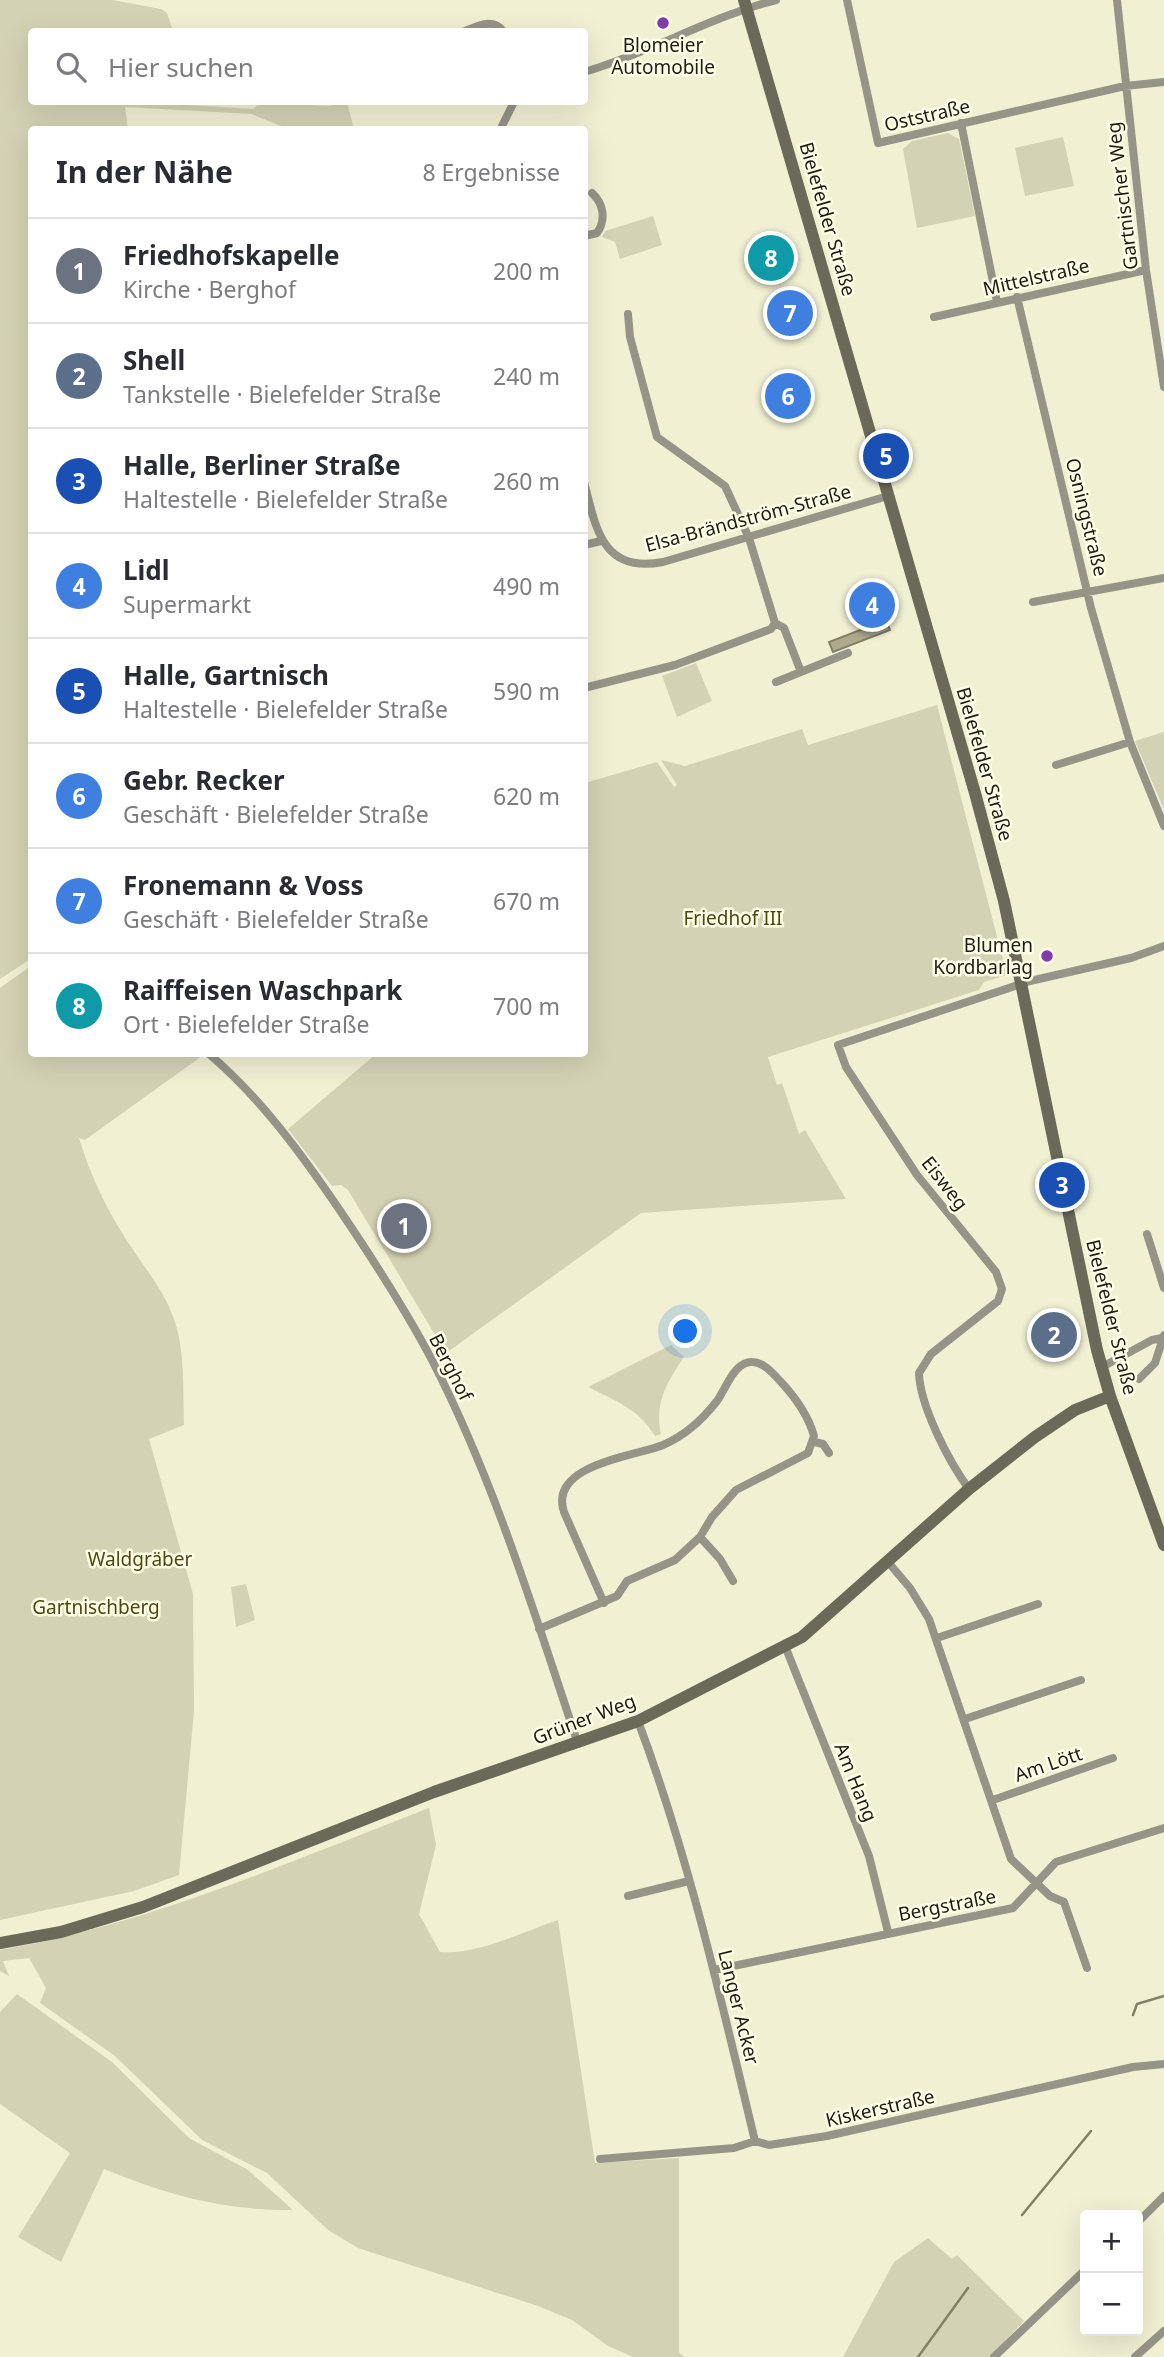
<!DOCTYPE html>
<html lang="de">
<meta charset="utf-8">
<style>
:root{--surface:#fff;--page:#f2f2f3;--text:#2b2b33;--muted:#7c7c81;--line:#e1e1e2;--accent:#d93025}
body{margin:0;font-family:"Noto Sans",sans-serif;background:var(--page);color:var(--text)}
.controls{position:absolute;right:21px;bottom:21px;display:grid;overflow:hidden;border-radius:7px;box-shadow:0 7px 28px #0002}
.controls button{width:63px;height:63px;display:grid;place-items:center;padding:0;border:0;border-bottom:2px solid var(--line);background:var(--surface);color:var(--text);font:35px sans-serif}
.you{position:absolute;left:686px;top:1332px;width:24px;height:24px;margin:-18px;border:5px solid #fff;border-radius:50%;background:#1a73e8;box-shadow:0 0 0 10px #1a73e833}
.badge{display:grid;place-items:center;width:46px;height:46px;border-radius:50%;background:var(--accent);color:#fff;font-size:23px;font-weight:700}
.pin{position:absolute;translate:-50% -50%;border:4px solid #fff;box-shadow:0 2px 7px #0006}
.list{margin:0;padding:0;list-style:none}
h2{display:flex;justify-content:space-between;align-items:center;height:91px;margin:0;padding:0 28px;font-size:30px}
h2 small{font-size:23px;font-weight:400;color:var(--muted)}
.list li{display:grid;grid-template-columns:46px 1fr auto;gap:21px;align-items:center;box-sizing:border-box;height:105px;padding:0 28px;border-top:2px solid var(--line)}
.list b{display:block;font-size:26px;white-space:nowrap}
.list p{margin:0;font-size:23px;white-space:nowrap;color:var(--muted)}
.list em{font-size:23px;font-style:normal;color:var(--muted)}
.icon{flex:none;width:38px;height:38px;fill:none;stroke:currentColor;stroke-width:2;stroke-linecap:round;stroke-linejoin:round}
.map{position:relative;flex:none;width:1164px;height:2357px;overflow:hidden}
.search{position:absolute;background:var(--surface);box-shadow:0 7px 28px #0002;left:28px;top:28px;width:560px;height:77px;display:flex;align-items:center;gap:18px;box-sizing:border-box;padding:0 24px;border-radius:7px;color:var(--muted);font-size:26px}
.panel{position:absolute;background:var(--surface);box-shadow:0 7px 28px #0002;left:28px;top:126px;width:560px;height:931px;border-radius:7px}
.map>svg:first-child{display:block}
.green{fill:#d4d2b4}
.water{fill:#adaa8d;stroke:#828068;stroke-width:2}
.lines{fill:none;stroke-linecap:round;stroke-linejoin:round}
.stream{stroke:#828068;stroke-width:2.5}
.street{stroke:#959487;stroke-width:8}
.secondary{stroke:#6b6957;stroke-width:12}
.poi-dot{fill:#823aad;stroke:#fffde6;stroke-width:2.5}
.labels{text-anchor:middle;stroke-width:5;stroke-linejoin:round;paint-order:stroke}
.poi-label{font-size:19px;fill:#1e1d13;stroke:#fffde6}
.street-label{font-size:19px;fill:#1e1d13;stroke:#fffde6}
.park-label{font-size:19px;fill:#4d4813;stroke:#fffde6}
</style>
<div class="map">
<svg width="1164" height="2357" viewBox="0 0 1164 2357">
<rect width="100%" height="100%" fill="#f2f0d3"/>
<!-- green -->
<path class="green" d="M0,0H112L161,9L167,13L173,31L32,32V102H186L189,105L254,109L260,102L328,106L347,102L354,129H289L251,114L125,107L128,129L32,130V958L0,979Z
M948,133L959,139L975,216L917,228L903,149L912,141Z
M1063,137L1074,186L1025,196L1015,148Z
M653,216L662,245L620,259L615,242L602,237L605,231Z
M696,663L712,701L677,717L662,676Z
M937,705L1007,975L984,982L979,990L768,1057L777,1085L782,1083L799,1134L805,1130L846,1199L641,1213L446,1353L348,1190L341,1185L332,1186L288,1129L376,1054H584L585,783L657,762L674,787L677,785L661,760L685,766L802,729L808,745Z
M1164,732V810L1135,741Z
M28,968H31L32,1054H198L202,1056L85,1140L79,1138C91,1179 112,1220 136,1254C151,1276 165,1294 174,1319C185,1349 183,1392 184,1425L149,1439L193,1594L194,1711L179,1875L134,1891L0,1920V988Z
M671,1345L684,1357C667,1382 654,1404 661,1434L655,1436C639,1409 616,1401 588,1387Z
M246,1584L255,1620L236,1627L231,1587Z
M429,1808L436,1845L419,1914L440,1952C478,1955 522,1932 558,1920L595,2163L679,2158V2353L685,2357H633L608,2346L572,2320L538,2306L358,2248L328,2230L267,2173L202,2140L115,2056L40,2003L46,1988L29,1958L3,1961L9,1976L0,1971V1950C148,1924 289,1862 429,1808Z
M17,1994L112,2062L189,2138L248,2170L293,2210C226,2211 166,2195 104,2169L61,2262L18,2237L70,2153L0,2104V2012Z
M928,2238L952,2259L957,2255L1024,2321L989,2357H843L894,2262Z"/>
<!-- water -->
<path class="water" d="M886,620L890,630L833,652L829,642Z"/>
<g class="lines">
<!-- stream -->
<path class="stream" d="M1133,2015L1137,2004L1164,1996
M1022,2215L1091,2131
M918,2357L968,2288"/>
<!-- street -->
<path class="street" d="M847,0L878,143L1125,86L1164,82
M1117,0L1146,270L1164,387
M463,32C478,26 493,17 504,32
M584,72C650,53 709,17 776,0
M961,123L997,302
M500,130L514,102
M584,236L597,233C606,220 604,204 592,193
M1017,297L1091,608L1130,742L1164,826
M628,314L630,337L657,437L725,486L749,538L775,623
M934,317L1146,270
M584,482C596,528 602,574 663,562L888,496
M584,545L601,541
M1033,602L1164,578
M775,623L784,628L801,672
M776,682L848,653
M584,688L675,665L771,629L775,623
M1056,765L1130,742
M209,1054C261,1098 303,1156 341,1212C374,1261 406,1310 433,1362C495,1483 535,1615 578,1744
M1147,1234L1164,1288
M1102,1367L1152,1340L1162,1338
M1139,1379L1155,1363L1164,1335
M815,1442L823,1444L829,1453
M969,1489C949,1462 920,1406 919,1373L931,1354L998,1301L1002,1289L996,1272L917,1175L846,1067L838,1045L1030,981L1131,958L1164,946
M700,1537L720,1559L733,1581
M888,1562L910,1588L929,1619L1011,1859L1050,1896L1064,1902L1087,1968
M539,1629L617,1596L627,1581L675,1560L700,1537L712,1517L736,1490L808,1453L814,1436C808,1415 796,1398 781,1382C772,1372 760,1358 746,1363C732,1368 725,1390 717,1401C703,1419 684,1436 663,1445C637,1456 548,1464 564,1512L604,1603
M937,1638L1038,1604
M785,1646L869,1856L888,1932
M965,1719L1081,1680
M638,1721C689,1857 721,2000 755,2141
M993,1800L1113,1758
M628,1896L689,1881
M714,1970L1013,1908L1056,1862L1164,1828
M600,2159L734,2148L755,2141L769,2145L827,2136L1133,2067L1164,2064
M1138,2222L1164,2196
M994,2357L1085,2270
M1135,2357L1164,2331"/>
<!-- secondary -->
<path class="secondary" d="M744,0L975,793L1004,901L1097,1350L1110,1396L1164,1545
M0,1943L61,1932L143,1907L434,1792L638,1721L802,1637L969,1489L1035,1437L1075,1410L1110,1396"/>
</g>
<!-- markers -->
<g class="poi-dot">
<circle cx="663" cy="23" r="7"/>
<circle cx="1047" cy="956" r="7"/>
</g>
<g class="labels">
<!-- poi labels -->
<g class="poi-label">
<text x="663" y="52">Blomeier<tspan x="663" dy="22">Automobile</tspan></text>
<text x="1033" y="952" text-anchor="end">Blumen<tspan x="1033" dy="22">Kordbarlag</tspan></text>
</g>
<!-- street labels -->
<g class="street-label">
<text transform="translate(927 115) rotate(-13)" y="7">Oststraße</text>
<text transform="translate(1122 196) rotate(-97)" y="7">Gartnischer Weg</text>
<text transform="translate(828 219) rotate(74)" y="7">Bielefelder Straße</text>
<text transform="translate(1036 277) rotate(-13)" y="7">Mittelstraße</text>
<text transform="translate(1087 517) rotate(76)" y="7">Osningstraße</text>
<text transform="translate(748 518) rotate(-15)" y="7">Elsa-Brändström-Straße</text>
<text transform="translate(985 764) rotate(74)" y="7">Bielefelder Straße</text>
<text transform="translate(945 1183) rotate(52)" y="7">Eisweg</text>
<text transform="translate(1112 1317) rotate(76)" y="7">Bielefelder Straße</text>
<text transform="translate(451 1367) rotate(63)" y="7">Berghof</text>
<text transform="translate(584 1719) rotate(-21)" y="7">Grüner Weg</text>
<text transform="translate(1048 1764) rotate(-19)" y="7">Am Lött</text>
<text transform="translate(856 1782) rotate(68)" y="7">Am Hang</text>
<text transform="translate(947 1905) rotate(-11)" y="7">Bergstraße</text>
<text transform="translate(739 2007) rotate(76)" y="7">Langer Acker</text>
<text transform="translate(880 2108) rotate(-13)" y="7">Kiskerstraße</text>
</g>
<!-- park labels -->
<g class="park-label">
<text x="733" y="925">Friedhof III</text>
<text x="140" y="1566">Waldgräber</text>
<text x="96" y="1614">Gartnischberg</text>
</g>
</g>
</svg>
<div class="controls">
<button>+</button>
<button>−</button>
</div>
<div class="you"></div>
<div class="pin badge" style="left:404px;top:1226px;background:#6b7280">1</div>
<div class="pin badge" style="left:1054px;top:1335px;background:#5c6f8a">2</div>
<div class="pin badge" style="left:1062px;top:1185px;background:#1a4fb4">3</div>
<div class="pin badge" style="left:872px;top:605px;background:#3f7fe0">4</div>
<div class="pin badge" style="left:886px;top:456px;background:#1a4fb4">5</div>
<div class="pin badge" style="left:788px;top:396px;background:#3f7fe0">6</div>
<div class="pin badge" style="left:790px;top:313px;background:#3f7fe0">7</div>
<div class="pin badge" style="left:771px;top:258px;background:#0f9aa8">8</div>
<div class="search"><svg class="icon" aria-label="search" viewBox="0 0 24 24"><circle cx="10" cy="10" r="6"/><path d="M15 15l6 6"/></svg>Hier suchen</div>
<section class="panel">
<h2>In der Nähe<small>8 Ergebnisse</small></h2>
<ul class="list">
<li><span class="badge" style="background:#6b7280">1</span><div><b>Friedhofskapelle</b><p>Kirche · Berghof</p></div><em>200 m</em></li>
<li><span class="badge" style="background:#5c6f8a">2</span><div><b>Shell</b><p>Tankstelle · Bielefelder Straße</p></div><em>240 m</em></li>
<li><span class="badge" style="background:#1a4fb4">3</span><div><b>Halle, Berliner Straße</b><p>Haltestelle · Bielefelder Straße</p></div><em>260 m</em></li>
<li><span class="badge" style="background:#3f7fe0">4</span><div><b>Lidl</b><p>Supermarkt</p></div><em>490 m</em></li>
<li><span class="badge" style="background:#1a4fb4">5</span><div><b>Halle, Gartnisch</b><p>Haltestelle · Bielefelder Straße</p></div><em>590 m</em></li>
<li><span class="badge" style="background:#3f7fe0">6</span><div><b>Gebr. Recker</b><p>Geschäft · Bielefelder Straße</p></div><em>620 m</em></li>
<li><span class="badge" style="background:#3f7fe0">7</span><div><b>Fronemann &amp; Voss</b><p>Geschäft · Bielefelder Straße</p></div><em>670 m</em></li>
<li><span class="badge" style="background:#0f9aa8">8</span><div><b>Raiffeisen Waschpark</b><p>Ort · Bielefelder Straße</p></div><em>700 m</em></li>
</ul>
</section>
</div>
